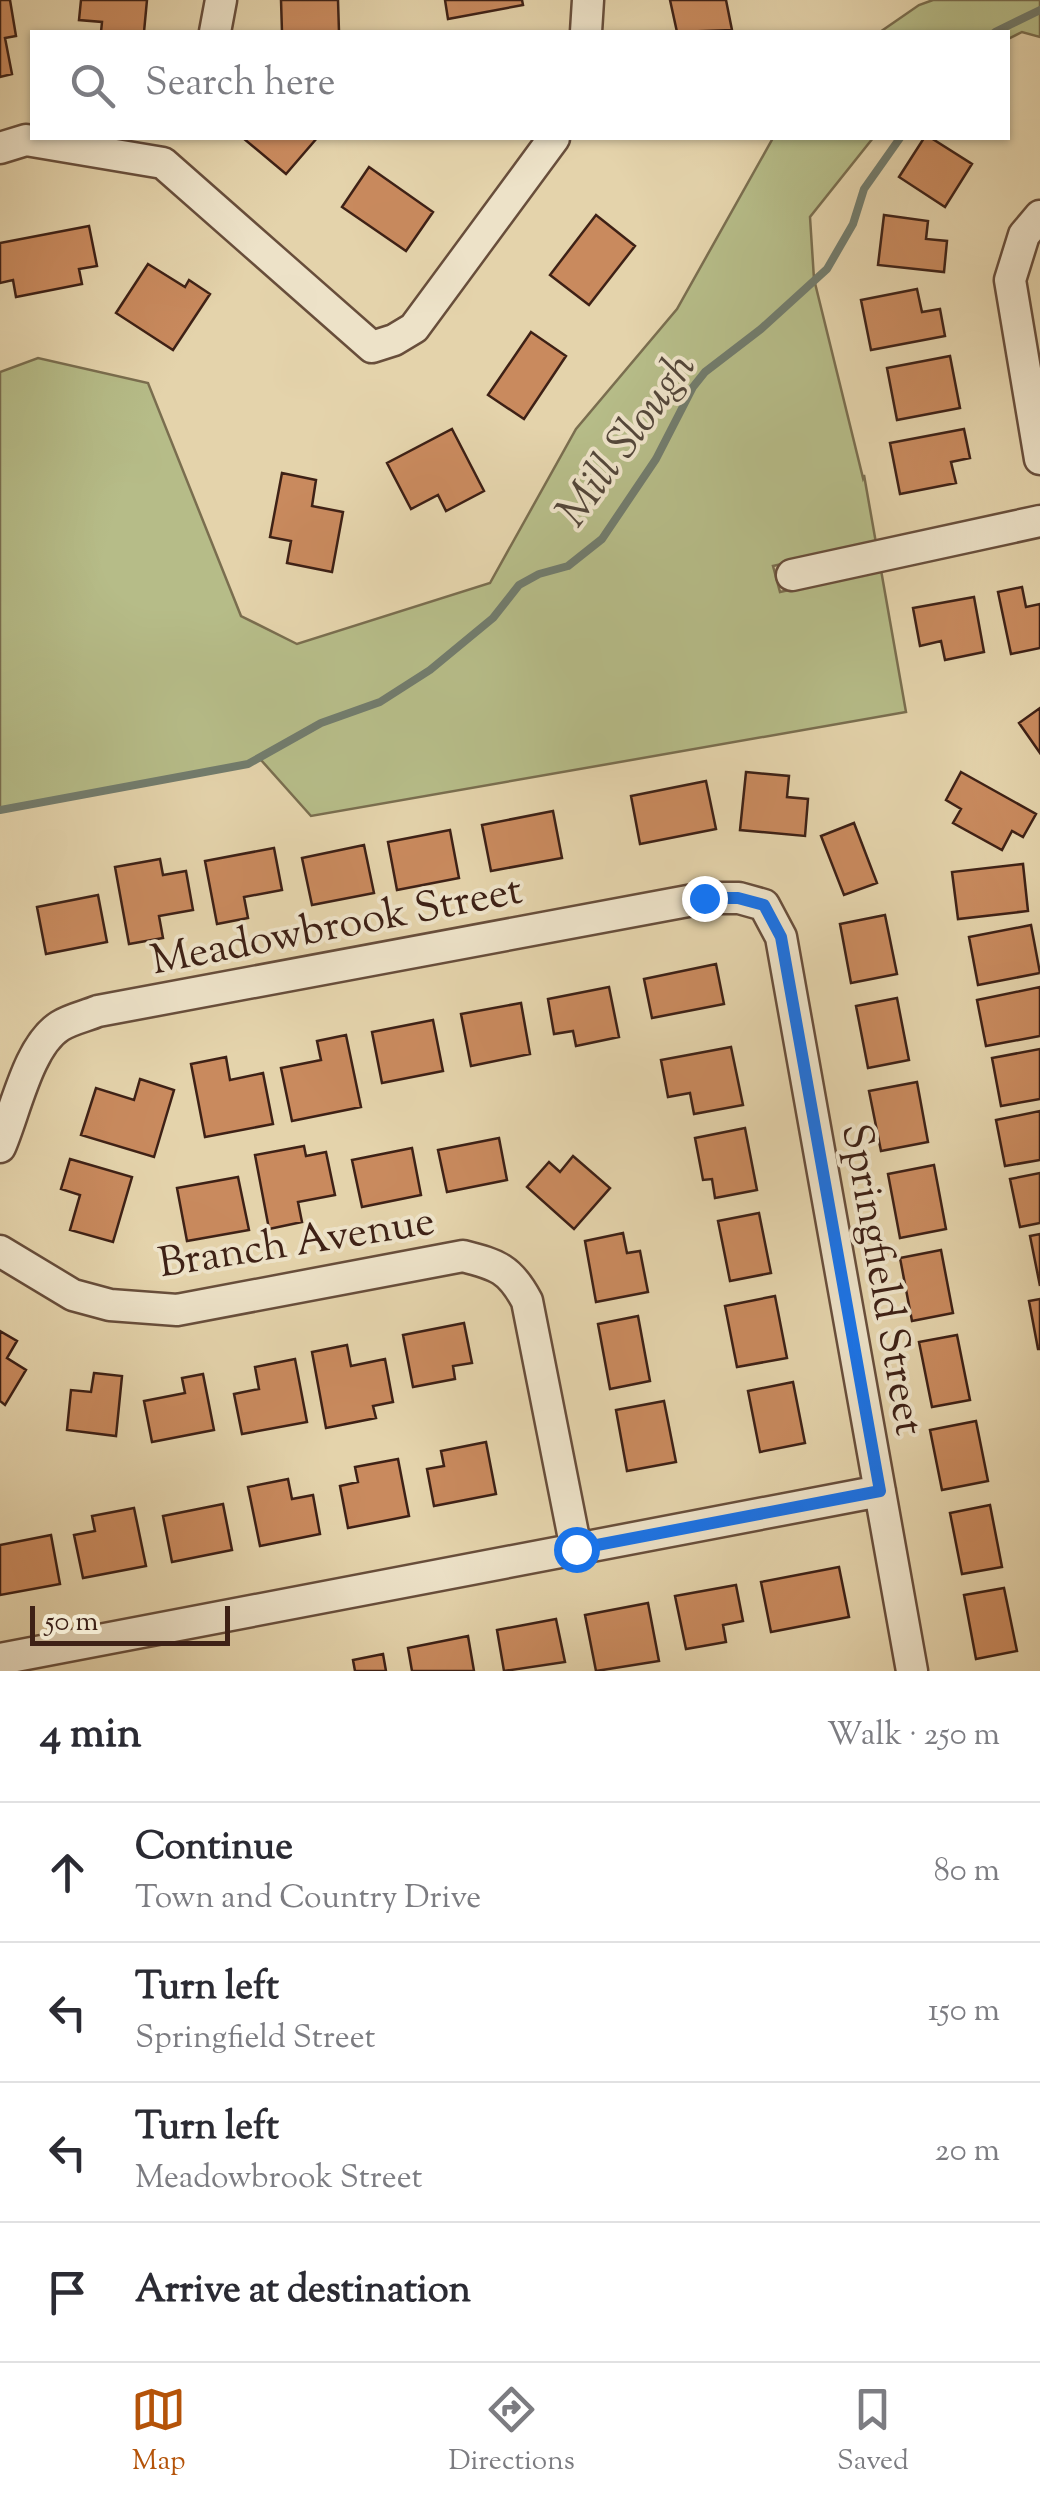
<!DOCTYPE html>
<meta charset="utf-8">
<style>
:root{--surface:#fff;--page:#f7f7f7;--text:#2b2b33;--muted:#7c7c81;--line:#e1e1e2;--accent:#b45309}
body{margin:0;font-family:"Sorts Mill Goudy",serif;background:var(--page);color:var(--text)}
.scale{position:absolute;left:30px;bottom:25px;width:200px;box-sizing:border-box;padding-left:10px;border:5px solid #3e2116;border-top:0;font-size:28px;line-height:35px;white-space:nowrap;color:#3e2116;-webkit-text-stroke:8px #ede2c8;paint-order:stroke}
.stop{position:absolute;width:30px;height:30px;margin:-22px;border:8px solid #1a73e8;border-radius:50%;background:#fff}
.stop.end{background:#1a73e8;border-color:#fff;box-shadow:0 2px 10px #0008}
.list{margin:0;padding:0;list-style:none}
h2{display:flex;justify-content:space-between;align-items:center;height:130px;margin:0;padding:0 40px;font-size:42px}
h2 small{font-size:32px;font-weight:400;color:var(--muted)}
.list li{display:grid;grid-template-columns:65px 1fr auto;gap:30px;align-items:center;box-sizing:border-box;height:140px;padding:0 40px;border-top:2px solid var(--line)}
.list b{display:block;font-size:38px;white-space:nowrap}
.list p{margin:0;font-size:32px;white-space:nowrap;color:var(--muted)}
.list em{font-size:32px;font-style:normal;color:var(--muted)}
.icon{flex:none;width:55px;height:55px;fill:none;stroke:currentColor;stroke-width:2;stroke-linecap:round;stroke-linejoin:round}
.map{position:relative;flex:none;width:1040px;height:1671px;overflow:hidden}
.search{position:absolute;background:var(--surface);box-shadow:0 2px 8px #0004;left:30px;right:30px;top:30px;height:110px;display:flex;align-items:center;gap:25px;box-sizing:border-box;padding:0 35px;border-radius:0px;color:var(--muted);font-size:38px}
.sheet{height:690px;background:var(--surface)}
nav{display:flex;justify-content:space-around;align-items:center;box-sizing:border-box;height:140px;border-top:2px solid var(--line);background:var(--surface);font-size:28px;color:var(--muted)}
nav a{display:grid;justify-items:center;gap:5px}
nav .on{color:var(--accent)}
.map>svg:first-child{display:block}
.green{fill:#b6bc88;stroke:#7a6e4f;stroke-width:2.5}
.lines{fill:none;stroke-linecap:round;stroke-linejoin:round}
.stream{stroke:#727c6d;stroke-width:8}
.building{fill:#c98a5e;stroke:#3e2116;stroke-width:2.5}
.street-casing{stroke:#684e3b;stroke-width:35}
.street{stroke:#ede2c8;stroke-width:30}
.route{stroke:#1a73e8;stroke-width:12}
.labels{text-anchor:middle;stroke-width:8;stroke-linejoin:round;paint-order:stroke}
.street-label{font-size:42px;fill:#3e2116;stroke:#ede2c8}
.water-label{font-size:45px;font-style:italic;fill:#54473a;stroke:#ede2c8}
</style>
<div class="map">
<svg width="1040" height="1671" viewBox="0 0 1040 1671">
<rect width="100%" height="100%" fill="#e4d3ab"/>
<filter id="stains"><feTurbulence type="fractalNoise" baseFrequency=".002" numOctaves="4"/><feColorMatrix values="0 0 0 0 .2 0 0 0 0 .09 0 0 0 0 .02 0 0 0 .5 -.17"/></filter>
<radialGradient id="worn" r=".72"><stop offset=".6" stop-color="#630" stop-opacity="0"/><stop offset="1" stop-color="#630" stop-opacity=".3"/></radialGradient>
<!-- green -->
<path class="green" d="M933,0H1040V37L1022,32L1008,39V32H880L919,5Z
M773,138H873L810,217L814,279L863,478L864,475L876,543L773,566L780,592L881,570L906,712L311,816L261,760L0,808V372L38,358L148,383L241,616L297,644L490,583L576,429L677,309Z"/>
<g class="lines">
<!-- stream -->
<path class="stream" d="M995,32L1040,10
M0,810L248,764L321,723L380,702L430,670L493,618L519,585L539,574L568,566L602,539L656,459L693,387L705,372L761,329L827,269L853,224L864,189L900,138"/>
</g>
<!-- building -->
<path class="building" d="M0,0H10L16,36L5,38L12,74L0,77Z
M81,0H147L144,32H101L102,22L79,20Z
M281,0H338L339,32H282Z
M445,0H522L523,5L448,19Z
M670,0H726L732,30L677,32Z
M243,138H317L286,174Z
M924,138H931L972,164L945,207L899,177Z
M369,167L433,212L406,251L342,207Z
M596,215L635,246L589,305L550,275Z
M884,215L928,221L926,239L947,241L944,272L878,265Z
M89,226L97,266L79,269L82,284L16,297L13,280L0,283V243Z
M148,264L185,287L189,280L210,294L173,350L116,313Z
M917,289L922,312L940,309L945,336L871,350L861,300Z
M531,332L566,356L524,419L488,395Z
M950,356L960,408L897,420L887,368Z
M452,429L484,491L446,511L438,495L411,509L387,463Z
M964,429L970,458L951,462L956,483L900,494L890,443Z
M282,473L316,480L312,506L343,512L332,572L287,563L291,541L270,537Z
M1022,587L1026,607L1040,604V648L1011,654L998,592Z
M974,597L984,652L945,660L941,641L920,646L913,608Z
M1040,708V753L1019,723Z
M746,772L789,776L787,797L808,799L805,836L740,830Z
M961,772L1036,814L1023,837L1012,831L1002,850L953,823L961,809L946,800Z
M706,781L716,829L640,844L631,796Z
M553,811L562,858L491,871L482,825Z
M854,823L877,883L844,895L821,836Z
M450,830L459,878L397,890L388,842Z
M364,845L374,893L312,905L302,858Z
M274,848L282,890L244,897L248,918L217,924L205,861Z
M160,859L163,875L186,871L193,910L159,916L163,938L129,944L115,867Z
M1023,864L1028,911L958,919L952,872Z
M98,895L107,942L46,954L37,907Z
M885,915L897,974L851,983L840,924Z
M1031,925L1040,973L978,985L969,937Z
M716,964L724,1004L652,1018L644,979Z
M609,987L619,1037L576,1046L573,1031L554,1034L548,999Z
M1040,987V1036L986,1046L977,1000Z
M897,998L909,1060L868,1068L856,1006Z
M521,1003L530,1054L471,1066L461,1014Z
M433,1020L443,1071L382,1083L372,1032Z
M346,1035L361,1107L292,1121L281,1068L321,1060L317,1041Z
M731,1047L743,1105L694,1114L690,1093L668,1097L661,1060Z
M1040,1049V1099L1001,1106L992,1058Z
M226,1057L230,1080L263,1073L273,1124L205,1137L191,1064Z
M140,1079L174,1090L154,1157L81,1135L96,1088L134,1100Z
M917,1082L928,1142L881,1151L869,1091Z
M1040,1111V1160L1005,1166L996,1120Z
M745,1128L757,1190L715,1198L712,1179L703,1180L695,1138Z
M499,1138L507,1180L447,1192L438,1150Z
M304,1146L306,1156L326,1152L335,1195L298,1202L302,1222L269,1229L255,1155Z
M412,1148L421,1195L362,1207L352,1160Z
M573,1156L610,1188L574,1229L527,1187L549,1162L560,1172Z
M70,1159L132,1177L113,1242L70,1230L80,1195L61,1189Z
M934,1165L946,1229L900,1238L888,1174Z
M1040,1173V1223L1020,1227L1010,1179Z
M238,1177L249,1230L187,1241L177,1188Z
M759,1213L771,1273L730,1281L718,1221Z
M623,1233L627,1253L640,1251L648,1292L596,1302L585,1241Z
M1040,1234V1286L1030,1236Z
M941,1250L953,1313L912,1321L900,1258Z
M775,1296L787,1358L737,1367L725,1306Z
M1040,1299V1349H1038L1029,1301Z
M638,1316L650,1381L610,1389L598,1324Z
M464,1323L472,1363L453,1366L455,1379L413,1387L403,1335Z
M0,1331L17,1341L7,1358L26,1370L5,1405L0,1401Z
M957,1335L970,1400L932,1407L919,1342Z
M347,1345L351,1366L385,1359L393,1402L373,1406L376,1418L326,1428L312,1352Z
M295,1359L307,1422L242,1434L234,1394L259,1389L255,1367Z
M94,1373L122,1376L116,1436L67,1430L71,1390L91,1392Z
M203,1374L214,1430L152,1442L144,1401L185,1393L182,1378Z
M793,1382L805,1443L760,1452L748,1391Z
M664,1401L676,1462L627,1471L616,1410Z
M976,1421L988,1481L942,1490L930,1430Z
M486,1442L496,1494L434,1506L427,1469L444,1466L441,1451Z
M398,1459L409,1516L348,1528L340,1486L358,1482L355,1467Z
M288,1479L292,1499L313,1495L320,1534L260,1546L248,1487Z
M223,1504L232,1550L172,1562L163,1516Z
M990,1505L1002,1567L962,1574L950,1513Z
M134,1508L146,1566L83,1578L74,1535L95,1531L92,1516Z
M51,1535L60,1584L0,1595V1545Z
M839,1567L849,1617L771,1632L761,1582Z
M736,1585L743,1621L723,1625L726,1642L686,1649L675,1596Z
M1004,1588L1017,1651L976,1659L964,1595Z
M648,1603L659,1661L596,1671L585,1615Z
M556,1619L565,1662L504,1671L497,1630Z
M468,1636L474,1671H412L408,1648Z
M383,1654L386,1671H355L353,1660Z"/>
<g class="lines">
<!-- street casing -->
<g class="street-casing">
<path id="street" d="M215,32L221,0
M586,32L588,0
M0,148L26,140L163,163L372,347L394,340L414,328L554,138
M1040,216L1024,235L1010,280L1040,459
M792,575L1040,521
M0,1147C15,1113 28,1046 60,1026C71,1019 86,1016 98,1011L704,898H739L764,905L781,937L912,1671
M0,1251L73,1295L110,1305L177,1310L463,1256C498,1265 510,1269 527,1301L576,1549
M0,1659L880,1491"/>
</g>
<!-- street -->
<use href="#street" class="street"/>
</g>
<g class="lines">
<!-- route -->
<path class="route" d="M576,1549L880,1491L781,937L764,905L738,898H704"/>
</g>
<g class="labels">
<!-- street labels -->
<g class="street-label">
<text transform="translate(336 923) rotate(-11)" y="15">Meadowbrook Street</text>
<text transform="translate(296 1240) rotate(-9)" y="15">Branch Avenue</text>
<text transform="translate(885 1279) rotate(80)" y="15">Springfield Street</text>
</g>
<!-- water labels -->
<g class="water-label">
<text transform="translate(624 438) rotate(-54)" y="16">Mill Slough</text>
</g>
</g>
<rect width="100%" height="100%" filter="url(#stains)"/>
<rect width="100%" height="100%" fill="url(#worn)"/>
</svg>
<div class="scale">50 m</div>
<div class="stop" style="left:576px;top:1549px"></div>
<div class="stop end" style="left:704px;top:898px"></div>
<div class="search"><svg class="icon" aria-label="search" viewBox="0 0 24 24"><circle cx="10" cy="10" r="6"/><path d="M15 15l6 6"/></svg>Search here</div>
</div>
<section class="sheet">
<h2>4 min<small>Walk · 250 m</small></h2>
<ul class="list">
<li><svg class="icon" aria-label="ahead" viewBox="0 0 24 24"><path d="M12 20V5M6 11l6-6 6 6"/></svg><div><b>Continue</b><p>Town and Country Drive</p></div><em>80 m</em></li>
<li><svg class="icon" aria-label="left" viewBox="0 0 24 24"><path d="M17 20v-9H6M10 6l-5 5 5 5"/></svg><div><b>Turn left</b><p>Springfield Street</p></div><em>150 m</em></li>
<li><svg class="icon" aria-label="left" viewBox="0 0 24 24"><path d="M17 20v-9H6M10 6l-5 5 5 5"/></svg><div><b>Turn left</b><p>Meadowbrook Street</p></div><em>20 m</em></li>
<li><svg class="icon" aria-label="arrive" viewBox="0 0 24 24"><path d="M6 21V4h12l-3 4 3 4H6"/></svg><div><b>Arrive at destination</b></div></li>
</ul>
</section>
<nav>
<a class="on"><svg class="icon" aria-label="map" viewBox="0 0 24 24"><path d="M3 6l6-2 6 2 6-2v14l-6 2-6-2-6 2zM9 4v14M15 6v14"/></svg>Map</a>
<a><svg class="icon" aria-label="directions" viewBox="0 0 24 24"><path d="M12 3l9 9-9 9-9-9zM9 14v-3h6M13 9l2 2-2 2"/></svg>Directions</a>
<a><svg class="icon" aria-label="saved" viewBox="0 0 24 24"><path d="M7 4h10v16l-5-4-5 4z"/></svg>Saved</a>
</nav>
